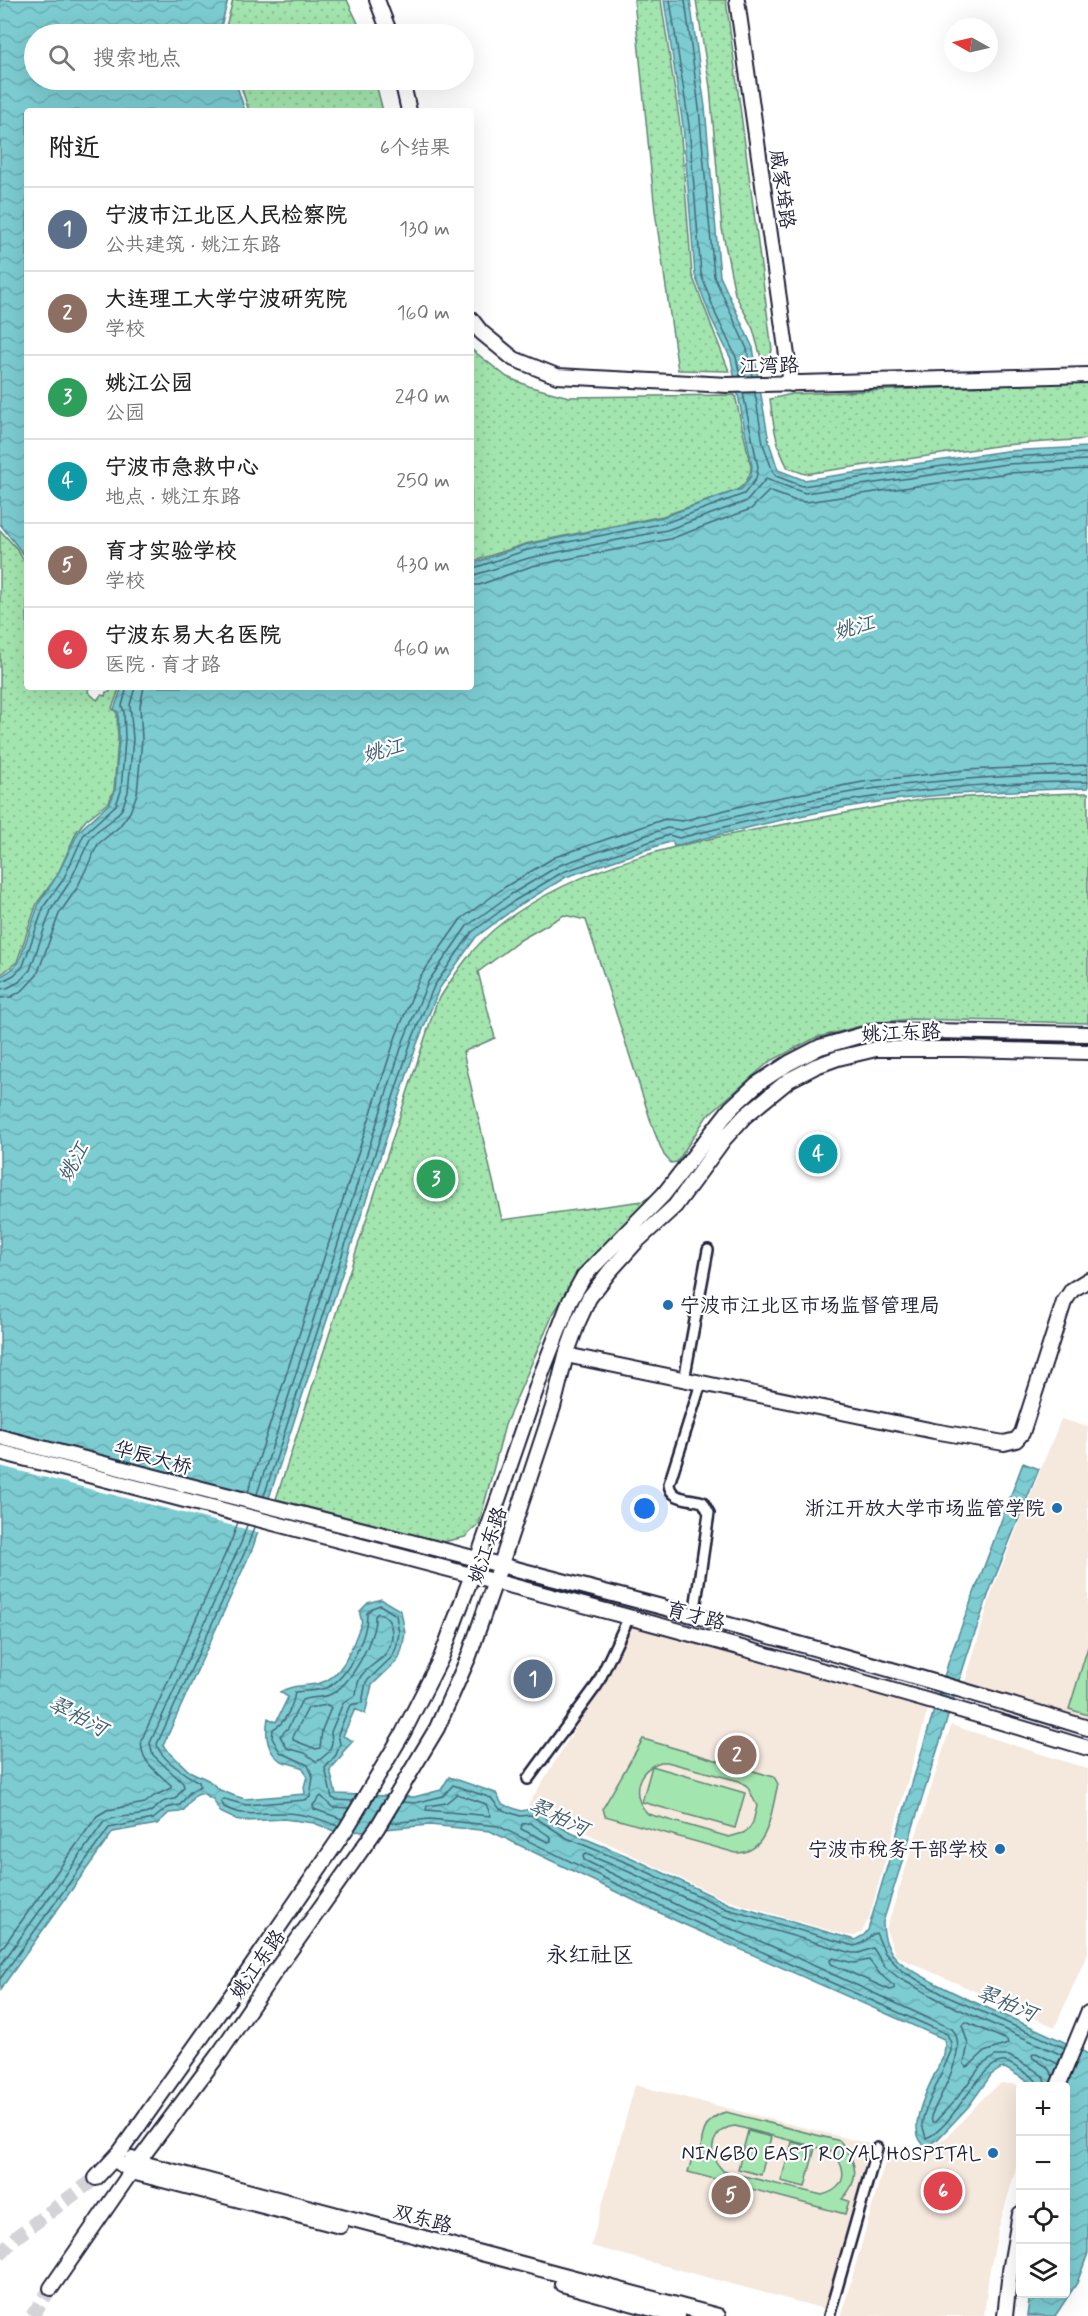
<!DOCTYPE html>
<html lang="zh">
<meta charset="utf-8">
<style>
:root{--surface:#fff;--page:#f2f2f2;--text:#222;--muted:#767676;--line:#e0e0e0;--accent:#0f766e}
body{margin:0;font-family:Mynerve,"LXGW WenKai TC",sans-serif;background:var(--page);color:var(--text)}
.controls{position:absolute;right:18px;bottom:18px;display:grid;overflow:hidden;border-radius:6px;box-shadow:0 6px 24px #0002}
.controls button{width:54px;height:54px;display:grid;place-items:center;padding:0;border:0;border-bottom:2px solid var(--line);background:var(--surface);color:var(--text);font:30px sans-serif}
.compass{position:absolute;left:944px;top:18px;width:54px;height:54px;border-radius:50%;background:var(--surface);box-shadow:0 6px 24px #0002;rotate:278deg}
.you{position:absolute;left:645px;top:1509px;width:21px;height:21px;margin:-15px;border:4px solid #fff;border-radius:50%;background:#1a73e8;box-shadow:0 0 0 9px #1a73e833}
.badge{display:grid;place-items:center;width:39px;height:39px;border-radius:50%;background:var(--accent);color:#fff;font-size:20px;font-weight:700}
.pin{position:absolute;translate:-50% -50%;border:3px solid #fff;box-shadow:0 2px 6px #0006}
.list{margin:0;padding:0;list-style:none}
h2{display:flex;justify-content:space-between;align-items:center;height:78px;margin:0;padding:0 24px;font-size:26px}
h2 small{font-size:20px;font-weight:400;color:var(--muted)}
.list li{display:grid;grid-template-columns:39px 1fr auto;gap:18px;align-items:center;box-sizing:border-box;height:84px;padding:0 24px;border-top:2px solid var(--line)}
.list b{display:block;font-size:22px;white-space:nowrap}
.list p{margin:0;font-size:20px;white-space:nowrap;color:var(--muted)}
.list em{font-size:20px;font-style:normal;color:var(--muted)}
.icon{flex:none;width:33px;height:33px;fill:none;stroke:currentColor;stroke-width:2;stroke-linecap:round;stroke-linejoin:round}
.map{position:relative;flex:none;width:1088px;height:2316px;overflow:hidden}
.search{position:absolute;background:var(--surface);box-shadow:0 6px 24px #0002;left:24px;top:24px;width:450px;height:66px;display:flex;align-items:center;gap:15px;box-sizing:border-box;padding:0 21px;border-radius:33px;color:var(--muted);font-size:22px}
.panel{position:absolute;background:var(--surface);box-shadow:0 6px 24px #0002;left:24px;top:108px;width:450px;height:582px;border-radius:6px}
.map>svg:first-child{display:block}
.built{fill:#f5e8dd}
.green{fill:url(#green-dots);stroke:#628475;stroke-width:1.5}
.pitch{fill:#a3e5af;stroke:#628475;stroke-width:1.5;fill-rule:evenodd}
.water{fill:url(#water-waves);stroke:#578895;stroke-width:1.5}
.pier{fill:#fff}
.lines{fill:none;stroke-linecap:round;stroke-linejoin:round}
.shore{stroke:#466677;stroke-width:1.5}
.secondary-tunnel{stroke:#d3d3d8;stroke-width:14;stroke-dasharray:14 7;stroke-linecap:butt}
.street-casing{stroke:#22223b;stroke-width:14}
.secondary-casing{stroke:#22223b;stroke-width:18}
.street{stroke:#fff;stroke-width:9}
.secondary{stroke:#fff;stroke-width:14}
.poi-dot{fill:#1f6fb2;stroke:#fff;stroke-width:2}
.labels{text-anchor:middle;stroke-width:4.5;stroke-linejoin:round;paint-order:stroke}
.street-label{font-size:20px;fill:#22223b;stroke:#fff}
.poi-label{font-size:20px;fill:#22223b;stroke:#fff;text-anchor:end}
.water-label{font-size:21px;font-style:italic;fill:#415e70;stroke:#fff}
.quarter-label{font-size:22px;fill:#22223b;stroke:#fff}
</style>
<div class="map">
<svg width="1088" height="2316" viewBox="0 0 1088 2316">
<defs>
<pattern id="green-dots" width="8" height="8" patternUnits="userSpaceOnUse" patternTransform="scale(1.5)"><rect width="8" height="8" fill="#a3e5af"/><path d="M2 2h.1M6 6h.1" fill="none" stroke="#8cc497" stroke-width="1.8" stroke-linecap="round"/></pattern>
<pattern id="water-waves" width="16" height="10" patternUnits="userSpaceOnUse" patternTransform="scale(1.5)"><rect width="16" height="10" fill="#7bccd1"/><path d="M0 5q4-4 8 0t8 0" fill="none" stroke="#6aafb4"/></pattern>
</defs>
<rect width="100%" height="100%" fill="#fff"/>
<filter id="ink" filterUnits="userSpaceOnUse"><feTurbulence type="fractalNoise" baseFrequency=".0167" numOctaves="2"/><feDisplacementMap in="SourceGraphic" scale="12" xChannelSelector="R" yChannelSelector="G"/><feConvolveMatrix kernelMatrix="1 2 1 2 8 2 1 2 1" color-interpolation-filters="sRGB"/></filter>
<g filter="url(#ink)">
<!-- built -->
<path class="built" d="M1061,1419L1088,1427V1720L965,1682L993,1589Z
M629,1621L929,1705L869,1918L862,1932L855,1936L845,1935L726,1900L528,1805L601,1687Z
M951,1725L1088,1769V1952L1055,2027L896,1956L886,1930Z
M1001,2083L1027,2086H1020V2154L999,2227L989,2274L984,2316H841L887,2155L929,2146L947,2137L986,2095Z
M635,2085L870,2144L825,2309L591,2246Z"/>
<!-- green -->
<path class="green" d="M233,0H347L363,34H224Z
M634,0H661L680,125L692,275L729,371L678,370L655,211Z
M696,0H726L772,350L769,361L763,365L753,329L735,294L722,229L710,87Z
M239,80H375L383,111H249Z
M471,349L507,377L531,387L569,397L735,395L751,467C750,478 744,486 735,491L663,516L525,544L471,562Z
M1088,382V439L1003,445L805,474L788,468C776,446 773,423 770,399L792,394Z
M0,530L17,549L27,566V687H89L88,692L97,700L101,695L105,696L106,692H110L111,687H120L112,708L117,713L118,739L114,790L109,802L86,820L77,831L57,876L37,903L17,962L0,975Z
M1088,793V1023L911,1019L873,1023L815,1038L769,1062L707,1116L677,1162L671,1163L664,1155L654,1131L586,920L564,915L522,939L478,972L495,1038L463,1052L502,1220L643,1201L651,1196L654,1200L640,1210L584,1265L553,1314L505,1425L479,1524L465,1537L443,1542L276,1499L436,1004C454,975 474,944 502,923C584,862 687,842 786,824C831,816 875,807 920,800C937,798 954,798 970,797C1009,795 1049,794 1088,793Z"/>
<!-- pitch -->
<path class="pitch" d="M1088,1647V1715L1069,1709Z
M643,1739L774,1777L778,1784C771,1810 770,1853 736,1853L605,1816L603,1808ZM661,1762H667L739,1781L747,1786L757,1806L753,1822L749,1829L743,1833L729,1837L648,1814C630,1795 636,1770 661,1762Z
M652,1766L745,1793L735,1828L642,1802Z
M726,2112L840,2141C856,2160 862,2179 842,2199L849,2201L845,2214L688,2172L692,2158L703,2160C698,2140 704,2117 726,2112ZM735,2126L831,2151C848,2168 848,2188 822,2195L723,2171C720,2167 716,2163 714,2158C709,2142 719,2127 735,2126Z
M748,2131L771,2137L761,2175L738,2169Z
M792,2142L815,2148L805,2187L781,2181Z"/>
<!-- water -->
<path class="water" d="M0,0H228L219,34H34V80H235L245,111H27V559L0,524Z
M664,0H690L705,107L720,276L753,348L769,442L778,470L804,480L1006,451L1088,447V788C1014,791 939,792 865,804C801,814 737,830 674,846L672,841L566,877L518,906L476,937L439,989L417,1044L253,1547L163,1746L189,1771L208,1780L220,1790L235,1796L245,1799L305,1794L304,1787L307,1776L303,1768C297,1765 291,1764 284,1762C266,1755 265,1734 268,1718L276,1722L288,1697L280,1692C293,1684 305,1687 320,1683C344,1677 353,1644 361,1624C363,1619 359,1617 360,1611L368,1603L381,1599L401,1611L405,1633L402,1649L398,1660L372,1685L365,1714L355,1709L343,1736L353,1741L342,1753L343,1755L330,1770L336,1794L414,1797L441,1790L449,1777L496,1793L502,1804L521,1811L532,1809L569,1832L632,1858L729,1904L855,1940L864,1935L868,1930L950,1657L1023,1463L1039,1469L991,1587L968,1653L883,1922C883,1935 886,1947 895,1957C904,1968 920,1974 933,1982C983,2009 1038,2027 1088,2054V2253L1077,2283L1055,2316H1027L1030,2294H1066V2086H1036L1005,2068L1000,2069L991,2075L968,2107L938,2139L928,2145L923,2144C904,2126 935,2075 944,2055L945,2044L944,2039L683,1924L490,1831L430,1825L339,1833L314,1823L284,1819L246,1821L235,1819L220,1812L213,1799L204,1794L199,1793L194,1796L184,1810L180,1812L169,1813L157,1824L113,1832L0,1990V977L11,970L19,962L39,903L57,876L79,831L110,803L115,791L119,739L118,712L114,709L122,687H471V564L525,545L663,517L741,489L751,476L752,466L731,359L711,318L695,275L683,126Z"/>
<!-- pier -->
<path class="pier" d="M0,1429L272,1499L261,1533L0,1466Z"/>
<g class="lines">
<!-- shore -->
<path class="shore" d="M670,0L689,125L701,274L716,315L736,357L740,376
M685,0L699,108L714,276L747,349L752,376
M755,393L763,444L773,472L776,476L802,486L1007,457L1088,453
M471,569L527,550L665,523L744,494L756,479L758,467L743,393
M471,576L529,558L667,530L747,501L766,479L805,493L1007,464L1088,460
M471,585H479L532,566L670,539L751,509L769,491L796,501L806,502L1008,473L1088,469
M0,982L14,975L23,966L44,906L63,880L84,834L116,805L121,791L125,739L124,712L122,706L127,687
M0,989L7,988L19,982L30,970L51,910L69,883L90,839L97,831L112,820L122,809L128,792L133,739L130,705L135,687
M0,998L11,997L23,990L37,975L59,914L77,888L98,844L119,827L130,812L137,794L142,739L140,706L144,687
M248,1492L396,1036L420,977L461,919L505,887L555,857L665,819L682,821L761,801L863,782L965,770L1088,765
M257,1494L404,1039L428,982L467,926L510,895L560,865L667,828L681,830C741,815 802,800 864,790C938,779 1013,775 1088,774
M264,1496L411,1042L434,986L472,932L514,901L563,872L669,835L679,838C741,823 803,807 866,798C939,787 1014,781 1088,782
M378,1613C395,1618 395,1640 386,1653C379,1662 368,1667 361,1676C357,1682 357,1689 356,1695L343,1703L331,1732L332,1743L329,1752L317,1762L305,1753L287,1748L280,1736L288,1728L302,1700C310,1697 320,1698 329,1695C351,1686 376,1638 375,1616Z
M328,1705L331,1708L322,1730L320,1748L316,1749L293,1740V1737L308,1708Z
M457,1794L486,1804L491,1816L426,1810L427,1806L446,1803Z
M402,1802L415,1803L443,1796L453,1785L491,1798L500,1809L520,1816L531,1815L567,1838L630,1864L727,1909L854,1946C866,1944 868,1935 876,1933L885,1953L902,1971L948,1997L1065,2048
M342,1819L314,1809L313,1805L321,1796L332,1807L349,1808
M390,1823L430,1819L498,1826L686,1918L947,2034L951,2043V2051L924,2114L922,2124L926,2138C953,2130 981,2058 1005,2062C1011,2063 1017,2068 1022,2071C1029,2075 1037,2078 1038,2086
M530,1823L551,1837V1841L548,1842L521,1829L522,1824Z
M338,1826C320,1819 303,1813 284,1813C262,1812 244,1818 224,1807L221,1801L224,1799L246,1805L305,1800L310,1797L313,1777L308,1765L280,1752L272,1738L273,1729C285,1724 293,1706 295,1692C306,1690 318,1692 328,1687C349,1677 368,1634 367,1613L372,1608L380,1605L396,1615L399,1633L396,1648L392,1657L366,1682L362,1703L353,1704L349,1707L338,1734L340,1744L336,1755L325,1768L332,1798L336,1800L353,1801
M0,1951L97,1816L107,1810L145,1803L154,1796L171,1788V1785C157,1772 138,1760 142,1739L232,1539L238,1522
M833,1958L854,1963L869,1960L880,1974L894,1986V1989L890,1990L831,1964L830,1960Z
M0,1966L103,1823C117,1813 136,1819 150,1812C162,1805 158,1801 175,1799L184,1787L183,1783L153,1755L150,1743L241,1543L247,1525
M0,1979L109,1828L153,1819L167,1808L180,1805L190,1792L200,1786L199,1782C187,1776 159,1758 157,1744L248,1545L254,1527
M966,2022L1007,2040L1008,2044L984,2052L969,2066L966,2067L964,2064L968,2044L962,2025Z
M1053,2076L1047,2067L1033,2058L1032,2055L1036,2053L1058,2064
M1046,2086L1043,2076L1033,2069L1009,2056H995L981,2066L957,2098L935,2122H932L931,2116C940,2095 970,2048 952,2029L769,1945L689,1911L584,1860L583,1856L586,1854L627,1871L724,1916L852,1953H859L873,1948L885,1967L899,1978L945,2003L1062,2055"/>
<!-- secondary-tunnel -->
<path class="secondary-tunnel" d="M0,2254L16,2237L96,2178
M32,2316L51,2288"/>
<!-- street casing -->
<g class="street-casing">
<path id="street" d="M684,1380L708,1250
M694,1616L709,1513L703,1502C690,1498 670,1500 669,1484L701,1383
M528,1779L597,1685L629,1617
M829,2316L877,2148"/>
</g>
<!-- secondary casing -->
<g class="secondary-casing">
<path id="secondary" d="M377,0L390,34
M737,0L791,384
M402,80L409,111
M471,319L481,332L514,359L557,376L728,385L1088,375
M566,1355L934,1431L1004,1443L1016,1440L1022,1433L1064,1302L1072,1290L1088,1280
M0,1437C363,1532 729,1617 1088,1728
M0,1452C364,1547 728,1639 1088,1748
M1058,2086L1088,2013
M114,2159L132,2172L340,2226
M132,2159L138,2162L718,2316
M96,2178L120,2152L243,1979L346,1829L403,1733L441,1658L472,1575L541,1375L570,1301L584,1276L664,1194L731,1108L757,1084L789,1063L820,1047L879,1030L1088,1034
M562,2284L678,2316
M51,2288L138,2162L221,2051L274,1973L377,1828L437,1728L469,1656L501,1564L553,1407L566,1355L578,1322L589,1298L609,1272L636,1242L675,1206L724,1139L745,1116L789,1080L816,1066L838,1058L876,1049H963L1088,1052
M1005,2316L1010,2271L1020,2214"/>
</g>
<!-- street -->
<use href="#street" class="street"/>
<!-- secondary -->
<use href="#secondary" class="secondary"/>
</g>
</g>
<!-- markers -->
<g class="poi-dot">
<circle cx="668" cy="1305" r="6"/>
<circle cx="1057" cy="1508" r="6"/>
<circle cx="1000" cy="1849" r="6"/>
<circle cx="993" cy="2153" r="6"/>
</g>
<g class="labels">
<!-- street labels -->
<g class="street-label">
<text transform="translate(783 189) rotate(82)" y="7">戚家𡍲路</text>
<text transform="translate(769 365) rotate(-1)" y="7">江湾路</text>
<text transform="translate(901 1032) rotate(-3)" y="7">姚江东路</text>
<text transform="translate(153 1457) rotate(15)" y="7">华辰大桥</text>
<text transform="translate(487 1545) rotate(-71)" y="7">姚江东路</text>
<text transform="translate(696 1615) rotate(15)" y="7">育才路</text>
<text transform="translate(257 1964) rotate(-55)" y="7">姚江东路</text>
<text transform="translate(423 2218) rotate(15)" y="7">双东路</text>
</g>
<!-- poi labels -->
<g class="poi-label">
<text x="680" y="1312" text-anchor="start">宁波市江北区市场监督管理局</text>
<text x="1045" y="1515">浙江开放大学市场监管学院</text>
<text x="988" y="1856">宁波市税务干部学校</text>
<text x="981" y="2160">NINGBO EAST ROYAL HOSPITAL</text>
</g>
<!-- water labels -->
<g class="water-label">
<text transform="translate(854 627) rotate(-15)" y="7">姚江</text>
<text transform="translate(383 750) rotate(-15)" y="7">姚江</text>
<text transform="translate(73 1162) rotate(-61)" y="7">姚江</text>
<text transform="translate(78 1716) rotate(28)" y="7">翠柏河</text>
<text transform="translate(559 1817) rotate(25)" y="7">翠柏河</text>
<text transform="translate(1007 2003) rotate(23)" y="7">翠柏河</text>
</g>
<!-- quarter labels -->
<g class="quarter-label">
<text x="590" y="1962">永红社区</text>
</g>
</g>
</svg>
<div class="controls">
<button>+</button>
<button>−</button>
<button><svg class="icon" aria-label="locate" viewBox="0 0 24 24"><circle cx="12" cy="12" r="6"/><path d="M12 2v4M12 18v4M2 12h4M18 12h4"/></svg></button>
<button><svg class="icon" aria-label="layers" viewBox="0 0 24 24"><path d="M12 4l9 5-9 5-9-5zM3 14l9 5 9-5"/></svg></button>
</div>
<svg class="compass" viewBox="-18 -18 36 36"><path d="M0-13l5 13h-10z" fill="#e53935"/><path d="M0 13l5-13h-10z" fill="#767676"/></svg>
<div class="you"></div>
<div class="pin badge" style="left:533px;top:1679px;background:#5c6f8a">1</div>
<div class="pin badge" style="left:737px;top:1755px;background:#8d6e63">2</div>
<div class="pin badge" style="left:436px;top:1179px;background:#2e9e5b">3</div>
<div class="pin badge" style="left:818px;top:1154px;background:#0f9aa8">4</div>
<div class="pin badge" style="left:731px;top:2195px;background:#8d6e63">5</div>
<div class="pin badge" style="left:943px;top:2191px;background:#e0444e">6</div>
<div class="search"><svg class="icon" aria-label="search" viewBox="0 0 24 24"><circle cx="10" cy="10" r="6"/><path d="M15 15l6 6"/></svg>搜索地点</div>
<section class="panel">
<h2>附近<small>6个结果</small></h2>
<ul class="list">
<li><span class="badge" style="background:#5c6f8a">1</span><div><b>宁波市江北区人民检察院</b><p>公共建筑 · 姚江东路</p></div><em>130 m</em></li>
<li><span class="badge" style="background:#8d6e63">2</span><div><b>大连理工大学宁波研究院</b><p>学校</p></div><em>160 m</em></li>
<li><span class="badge" style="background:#2e9e5b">3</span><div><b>姚江公园</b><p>公园</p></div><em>240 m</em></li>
<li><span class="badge" style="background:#0f9aa8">4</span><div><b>宁波市急救中心</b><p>地点 · 姚江东路</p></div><em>250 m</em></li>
<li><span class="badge" style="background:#8d6e63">5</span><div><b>育才实验学校</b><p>学校</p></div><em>430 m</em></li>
<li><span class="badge" style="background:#e0444e">6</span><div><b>宁波东易大名医院</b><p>医院 · 育才路</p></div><em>460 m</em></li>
</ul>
</section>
</div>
